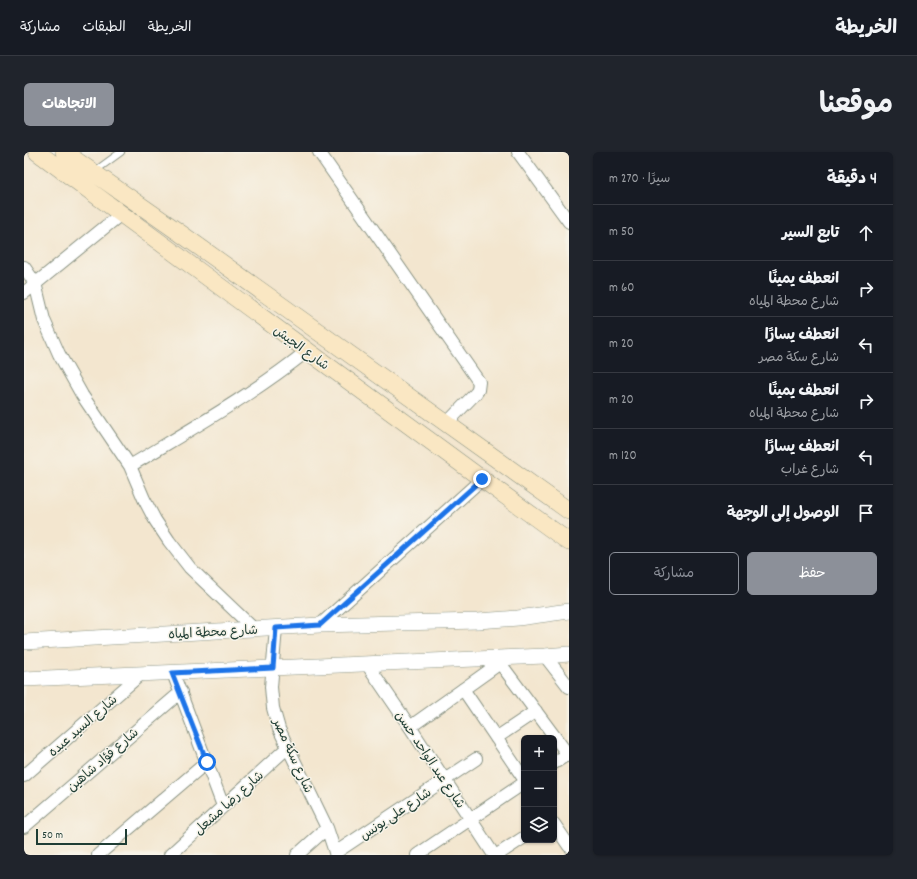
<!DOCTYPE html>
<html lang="ar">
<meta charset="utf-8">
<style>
:root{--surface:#171b24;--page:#20242c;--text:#f1f3f6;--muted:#9ea1a6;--line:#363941;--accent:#8c9099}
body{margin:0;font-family:Dekko,"Playpen Sans Arabic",sans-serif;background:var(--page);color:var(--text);direction:rtl}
.controls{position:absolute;right:12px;bottom:12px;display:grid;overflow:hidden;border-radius:6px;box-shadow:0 1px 3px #0004}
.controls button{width:36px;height:36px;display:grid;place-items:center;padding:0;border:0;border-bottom:1px solid var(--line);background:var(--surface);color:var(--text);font:20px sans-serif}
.scale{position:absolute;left:12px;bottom:10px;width:91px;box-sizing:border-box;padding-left:4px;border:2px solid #1f3d34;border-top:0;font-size:11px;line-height:14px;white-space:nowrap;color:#1f3d34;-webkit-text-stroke:3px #f7f3e8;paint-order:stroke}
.stop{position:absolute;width:12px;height:12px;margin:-9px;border:3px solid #1a73e8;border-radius:50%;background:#fff}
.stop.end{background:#1a73e8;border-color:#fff;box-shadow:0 1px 4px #0008}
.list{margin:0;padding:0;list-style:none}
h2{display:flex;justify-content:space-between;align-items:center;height:52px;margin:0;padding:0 16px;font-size:17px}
h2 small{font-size:13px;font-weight:400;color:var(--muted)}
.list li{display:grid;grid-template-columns:26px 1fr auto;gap:12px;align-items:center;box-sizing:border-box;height:56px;padding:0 16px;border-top:1px solid var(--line)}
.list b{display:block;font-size:15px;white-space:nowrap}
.list p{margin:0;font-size:13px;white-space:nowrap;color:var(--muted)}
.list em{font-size:13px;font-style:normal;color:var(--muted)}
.actions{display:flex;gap:8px;padding:12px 16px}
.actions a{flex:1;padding:9px 0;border:1px solid var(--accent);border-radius:6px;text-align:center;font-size:14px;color:var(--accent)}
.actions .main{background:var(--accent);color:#fff}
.icon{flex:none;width:22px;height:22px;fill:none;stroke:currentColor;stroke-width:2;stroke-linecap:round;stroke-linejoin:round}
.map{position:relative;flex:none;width:545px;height:703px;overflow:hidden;direction:ltr;border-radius:6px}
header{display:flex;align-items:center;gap:24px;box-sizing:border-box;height:56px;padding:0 20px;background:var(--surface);border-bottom:1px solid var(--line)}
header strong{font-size:19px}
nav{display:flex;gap:22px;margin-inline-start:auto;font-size:14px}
.intro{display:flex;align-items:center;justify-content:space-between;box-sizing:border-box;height:96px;padding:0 24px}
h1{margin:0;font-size:28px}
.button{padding:10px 18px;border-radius:6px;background:var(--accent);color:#fff;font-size:14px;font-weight:700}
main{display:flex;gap:24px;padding:0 24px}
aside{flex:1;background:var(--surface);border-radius:6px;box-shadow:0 1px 3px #0004}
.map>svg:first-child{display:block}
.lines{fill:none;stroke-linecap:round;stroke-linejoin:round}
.service-casing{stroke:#899282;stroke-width:8}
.minor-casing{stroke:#899282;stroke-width:14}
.tertiary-casing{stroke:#899282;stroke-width:16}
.secondary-casing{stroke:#899282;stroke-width:18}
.service{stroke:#fff;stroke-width:6}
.minor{stroke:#fff;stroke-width:12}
.tertiary{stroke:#fff;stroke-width:15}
.secondary{stroke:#fae7c3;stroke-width:17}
.route{stroke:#1a73e8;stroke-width:5}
.labels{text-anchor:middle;stroke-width:3;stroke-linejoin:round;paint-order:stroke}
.street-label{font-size:13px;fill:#1f3d34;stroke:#f7f3e8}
</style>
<header>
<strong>الخريطة</strong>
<nav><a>الخريطة</a><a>الطبقات</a><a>مشاركة</a></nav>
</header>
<div class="intro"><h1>موقعنا</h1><a class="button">الاتجاهات</a></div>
<main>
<aside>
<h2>4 دقيقة<small>سيرًا · 270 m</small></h2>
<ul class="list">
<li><svg class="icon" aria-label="ahead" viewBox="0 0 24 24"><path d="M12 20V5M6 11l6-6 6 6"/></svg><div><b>تابع السير</b></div><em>50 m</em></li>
<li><svg class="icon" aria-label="right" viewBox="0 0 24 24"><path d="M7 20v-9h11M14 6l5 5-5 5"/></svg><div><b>انعطف يمينًا</b><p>شارع محطة المياه</p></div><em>60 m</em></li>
<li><svg class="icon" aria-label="left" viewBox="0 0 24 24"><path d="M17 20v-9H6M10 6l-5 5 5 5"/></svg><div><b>انعطف يسارًا</b><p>شارع سكة مصر</p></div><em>20 m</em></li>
<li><svg class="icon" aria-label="right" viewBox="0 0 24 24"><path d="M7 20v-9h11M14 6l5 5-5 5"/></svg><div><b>انعطف يمينًا</b><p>شارع محطة المياه</p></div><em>20 m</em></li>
<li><svg class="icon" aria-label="left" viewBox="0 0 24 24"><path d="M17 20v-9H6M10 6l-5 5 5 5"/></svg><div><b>انعطف يسارًا</b><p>شارع غراب</p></div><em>120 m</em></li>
<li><svg class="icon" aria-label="arrive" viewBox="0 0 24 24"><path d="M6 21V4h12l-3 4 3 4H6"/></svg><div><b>الوصول إلى الوجهة</b></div></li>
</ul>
<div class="actions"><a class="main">حفظ</a><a>مشاركة</a></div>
</aside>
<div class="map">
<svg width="545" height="703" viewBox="0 0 545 703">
<rect width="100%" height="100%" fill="#f7f3e8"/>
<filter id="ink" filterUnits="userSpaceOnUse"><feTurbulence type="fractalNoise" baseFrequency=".025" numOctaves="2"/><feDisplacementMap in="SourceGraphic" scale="8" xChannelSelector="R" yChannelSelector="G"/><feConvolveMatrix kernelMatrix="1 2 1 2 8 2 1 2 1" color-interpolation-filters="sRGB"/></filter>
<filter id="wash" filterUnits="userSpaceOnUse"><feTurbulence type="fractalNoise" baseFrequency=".012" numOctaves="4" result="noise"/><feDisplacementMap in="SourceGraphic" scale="16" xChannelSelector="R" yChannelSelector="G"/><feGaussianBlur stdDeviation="0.9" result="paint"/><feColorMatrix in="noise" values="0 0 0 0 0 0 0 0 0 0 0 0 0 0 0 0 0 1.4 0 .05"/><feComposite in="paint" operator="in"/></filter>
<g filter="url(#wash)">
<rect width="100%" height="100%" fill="#f3e6cf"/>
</g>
<g filter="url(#ink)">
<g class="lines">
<!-- service casing -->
<g class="service-casing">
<path id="service" d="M71,19L97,0"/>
</g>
<!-- minor casing -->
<g class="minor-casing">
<path id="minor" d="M295,0L455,230L454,238L452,241L423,271
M494,0L545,70
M0,115L11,131L20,168L35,202L58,243L106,314L120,347L131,368L145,389L166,416L230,477
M0,141L97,62
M106,314C167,277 228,243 283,199
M296,473L458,327
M252,476L247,535L249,556L255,577L303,676L312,703
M521,504L545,535
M474,506L476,511L545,604
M343,512L386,575L470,703
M149,521L199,654
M439,537L500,627
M386,575L476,511
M472,586L512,559
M530,611L544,602
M0,624L117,522
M530,672L545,694
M0,675L157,540
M311,701L452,607
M74,703L183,610
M146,703L263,596
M273,703L303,676
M393,703L500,631
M473,703L499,686"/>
</g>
<!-- tertiary casing -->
<g class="tertiary-casing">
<path id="tertiary" d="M0,490L296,473L454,469L494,466L545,459
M0,527L521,504L545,502"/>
</g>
<!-- secondary casing -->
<g class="secondary-casing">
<path id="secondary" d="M13,0L458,327L545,390
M40,0L156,81L545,359"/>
</g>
<!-- service -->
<use href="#service" class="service"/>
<!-- minor -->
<use href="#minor" class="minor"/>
<!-- tertiary -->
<use href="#tertiary" class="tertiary"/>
<!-- secondary -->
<use href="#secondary" class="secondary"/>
</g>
</g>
<g class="lines" filter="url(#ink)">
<!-- route -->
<path class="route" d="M183,610L148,521L249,516L252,476L296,473L458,327"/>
</g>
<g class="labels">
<!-- street labels -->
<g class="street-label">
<text transform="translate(278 195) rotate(36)" y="5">شارع الجيش</text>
<text transform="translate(189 479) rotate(-3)" y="5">شارع محطة المياه</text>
<text transform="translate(58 573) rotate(-41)" y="5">شارع السيد عبده</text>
<text transform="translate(270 603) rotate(66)" y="5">شارع سكة مصر</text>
<text transform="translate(78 607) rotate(-41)" y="5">شارع فؤاد شاهين</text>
<text transform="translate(407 607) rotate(56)" y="5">شارع عبد الواحد حسن</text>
<text transform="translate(204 650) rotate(-42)" y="5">شارع رضا مشعل</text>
<text transform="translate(371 661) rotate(-34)" y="5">شارع على يونس</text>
</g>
</g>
</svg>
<div class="controls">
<button>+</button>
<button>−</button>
<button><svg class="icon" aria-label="layers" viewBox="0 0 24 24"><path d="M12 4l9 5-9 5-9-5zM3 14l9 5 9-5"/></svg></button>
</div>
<div class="scale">50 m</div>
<div class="stop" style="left:183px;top:610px"></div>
<div class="stop end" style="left:458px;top:327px"></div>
</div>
</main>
